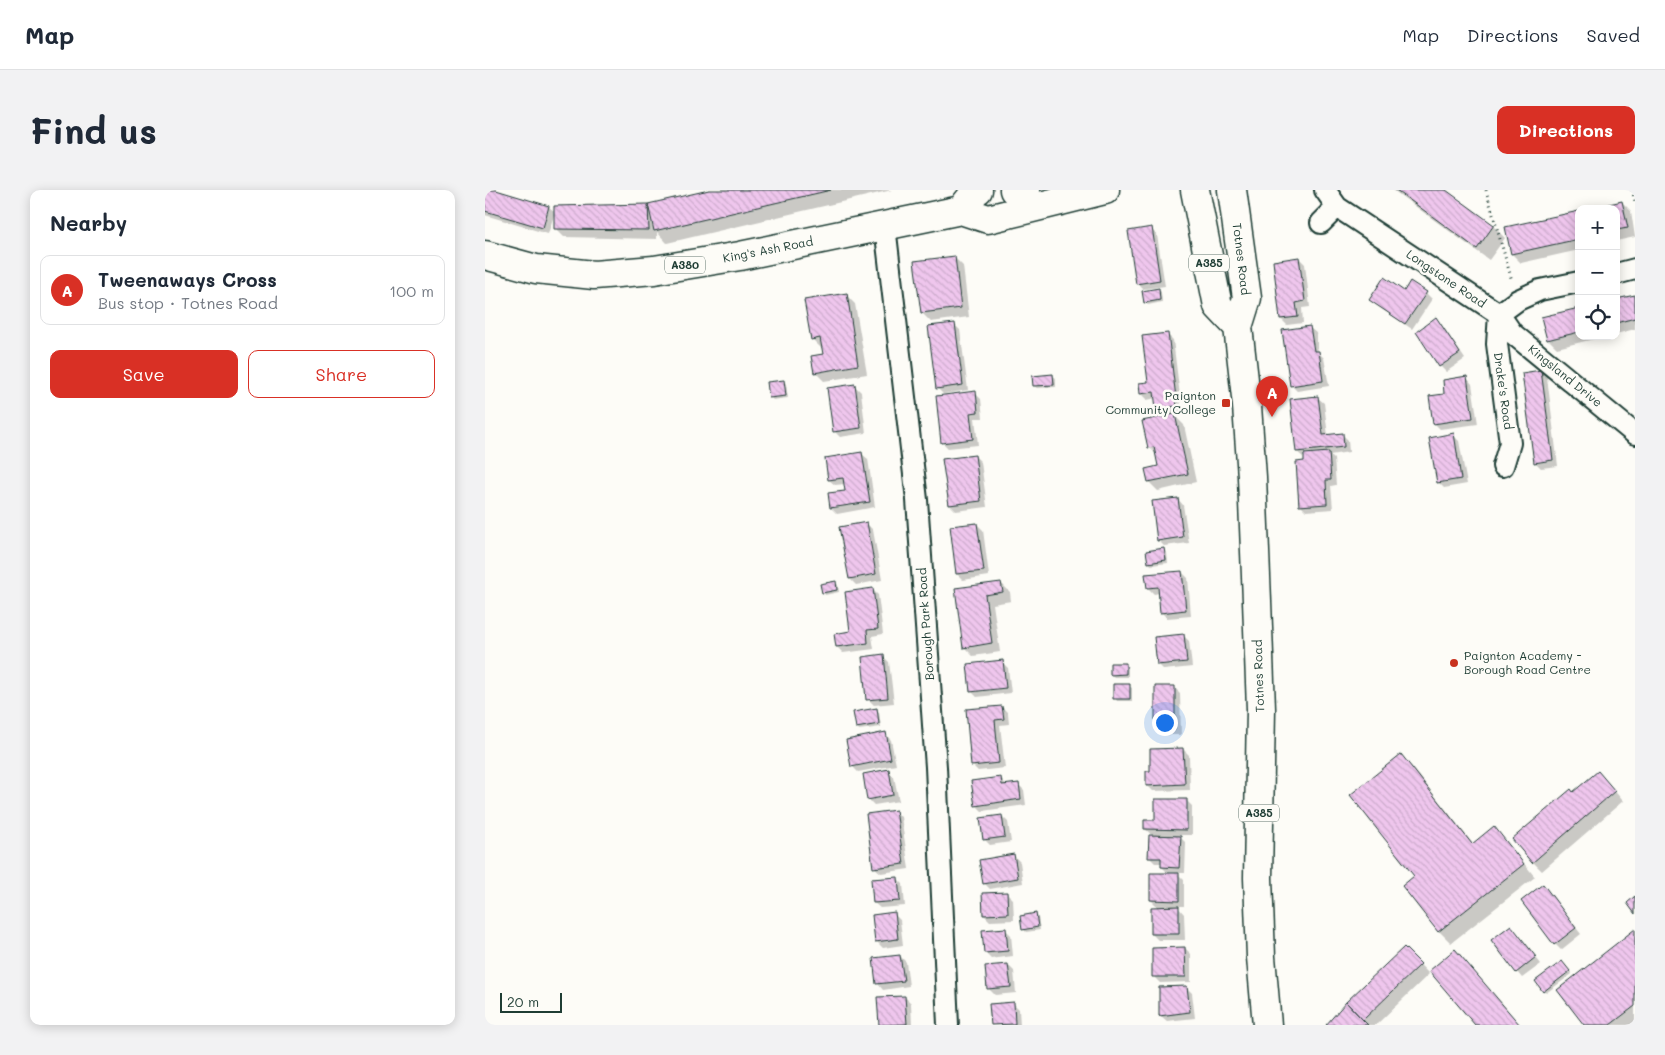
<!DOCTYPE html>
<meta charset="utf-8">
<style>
:root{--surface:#fff;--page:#f2f2f3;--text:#1f2937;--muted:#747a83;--line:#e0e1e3;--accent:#d93025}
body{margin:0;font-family:Mali,sans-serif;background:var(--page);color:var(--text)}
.controls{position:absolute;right:15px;top:15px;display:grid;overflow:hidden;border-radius:10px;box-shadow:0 2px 12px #0003}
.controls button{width:45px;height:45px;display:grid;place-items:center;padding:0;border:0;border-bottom:1px solid var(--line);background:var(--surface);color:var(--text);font:25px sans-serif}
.scale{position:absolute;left:15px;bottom:12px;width:62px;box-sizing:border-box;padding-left:5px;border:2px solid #1f3d34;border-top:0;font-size:14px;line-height:18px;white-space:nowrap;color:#1f3d34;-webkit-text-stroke:4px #fdfcf7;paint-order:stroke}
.you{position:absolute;left:679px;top:532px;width:18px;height:18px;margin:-12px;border:4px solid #fff;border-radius:50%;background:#1a73e8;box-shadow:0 0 0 8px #1a73e833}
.badge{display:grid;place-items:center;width:32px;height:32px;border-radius:50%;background:var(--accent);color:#fff;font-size:16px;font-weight:700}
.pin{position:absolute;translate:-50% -41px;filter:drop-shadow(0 1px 2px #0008)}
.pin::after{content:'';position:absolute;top:26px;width:18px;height:15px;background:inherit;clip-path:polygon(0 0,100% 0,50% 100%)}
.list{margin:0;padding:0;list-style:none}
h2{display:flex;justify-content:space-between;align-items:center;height:65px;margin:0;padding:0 20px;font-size:21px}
h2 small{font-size:16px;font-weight:400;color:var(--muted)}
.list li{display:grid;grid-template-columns:32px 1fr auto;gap:15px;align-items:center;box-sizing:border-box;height:70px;margin:0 10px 10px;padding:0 10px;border:1px solid var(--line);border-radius:10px}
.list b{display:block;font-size:19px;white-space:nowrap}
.list p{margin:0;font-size:16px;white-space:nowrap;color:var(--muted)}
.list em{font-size:16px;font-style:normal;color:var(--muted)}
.actions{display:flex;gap:10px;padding:15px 20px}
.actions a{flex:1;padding:11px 0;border:1px solid var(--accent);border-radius:10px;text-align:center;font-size:18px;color:var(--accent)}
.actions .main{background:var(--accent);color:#fff}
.icon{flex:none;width:28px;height:28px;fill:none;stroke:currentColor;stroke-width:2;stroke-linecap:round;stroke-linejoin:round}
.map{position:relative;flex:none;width:1150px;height:835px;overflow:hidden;border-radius:10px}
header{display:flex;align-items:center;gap:30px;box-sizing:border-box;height:70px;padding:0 25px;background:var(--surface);border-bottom:1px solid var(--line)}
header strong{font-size:24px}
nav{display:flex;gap:28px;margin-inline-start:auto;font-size:18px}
.intro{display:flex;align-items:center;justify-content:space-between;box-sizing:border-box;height:120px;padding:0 30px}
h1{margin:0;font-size:35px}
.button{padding:12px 22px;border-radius:10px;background:var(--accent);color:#fff;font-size:18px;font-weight:700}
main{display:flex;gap:30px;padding:0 30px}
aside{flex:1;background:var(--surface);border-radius:10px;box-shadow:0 2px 12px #0003}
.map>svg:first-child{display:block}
.shadow{fill:#0003}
.building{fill:url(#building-back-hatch);stroke:#1f3d34}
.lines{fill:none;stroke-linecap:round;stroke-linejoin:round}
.minor-casing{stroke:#1f3d34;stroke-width:24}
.highway-casing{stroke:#1f3d34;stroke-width:31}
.path{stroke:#1f3d34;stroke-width:3;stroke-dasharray:1 4;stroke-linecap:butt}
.minor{stroke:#fdfcf7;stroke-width:20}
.highway{stroke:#fdfcf7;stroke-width:28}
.poi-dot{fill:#c8321e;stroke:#fdfcf7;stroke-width:2}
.labels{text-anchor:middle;stroke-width:5;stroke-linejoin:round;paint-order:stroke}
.shield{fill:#fdfcf7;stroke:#62766e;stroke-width:1}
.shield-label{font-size:11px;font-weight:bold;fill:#1f3d34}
.street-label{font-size:12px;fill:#1f3d34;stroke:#fdfcf7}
.poi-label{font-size:12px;fill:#1f3d34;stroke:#fdfcf7;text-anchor:end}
</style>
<header>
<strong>Map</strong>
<nav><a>Map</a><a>Directions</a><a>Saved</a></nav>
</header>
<div class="intro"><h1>Find us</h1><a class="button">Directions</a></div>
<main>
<aside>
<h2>Nearby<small></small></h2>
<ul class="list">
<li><span class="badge">A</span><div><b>Tweenaways Cross</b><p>Bus stop · Totnes Road</p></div><em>100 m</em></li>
</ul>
<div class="actions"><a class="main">Save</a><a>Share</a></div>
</aside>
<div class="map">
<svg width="1150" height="835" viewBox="0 0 1150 835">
<defs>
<pattern id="building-back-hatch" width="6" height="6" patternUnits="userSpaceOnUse" patternTransform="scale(1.25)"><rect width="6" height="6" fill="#efc6ed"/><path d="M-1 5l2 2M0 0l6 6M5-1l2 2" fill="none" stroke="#ccabcc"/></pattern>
</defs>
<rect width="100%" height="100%" fill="#fdfcf7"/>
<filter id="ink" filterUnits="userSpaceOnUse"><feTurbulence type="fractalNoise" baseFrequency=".02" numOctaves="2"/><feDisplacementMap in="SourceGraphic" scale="10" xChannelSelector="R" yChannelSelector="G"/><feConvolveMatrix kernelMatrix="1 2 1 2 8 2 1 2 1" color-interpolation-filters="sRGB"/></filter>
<g filter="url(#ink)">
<!-- shadow -->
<path class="shadow" d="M0,0H7L64,17L70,22L63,44L0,25Z
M230,0H407L182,53L172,42V49L79,47L70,38L71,17L164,16Z
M908,0H959L1008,36L1020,48L1004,70Z
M1137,12L1146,21L1150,47L1131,51V19Z
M1094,22V60L1036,73L1027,64Z
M666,39L672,45L680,96L658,99L652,93Z
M469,67L478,76L484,127L446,132L437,123Z
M814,68L820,74L825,117L817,118L818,133L802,135L796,129Z
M672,98L676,102L677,112L663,115L660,112Z
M919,102L941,103L947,109L927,139L891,115L886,109Z
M361,105L370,114L382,184L339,191L330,182L339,165L338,158H336L327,149Z
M1150,106V139L1131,144V110Z
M1094,120V146H1121L1072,158L1063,149Z
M951,129L957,135L980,169L961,182L955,176Z
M469,134L475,140L483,200L458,204L452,198Z
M825,138L831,143L833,162L839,168L844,196L812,201L806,195Z
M682,144L688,150L697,222L679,224L673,218L671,208L662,210L656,204L664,193Z
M1056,181L1062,187L1073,276L1056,278L1050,272Z
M568,186L571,188V197L552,198L549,196Z
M982,188L987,194L993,234L955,239L949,233L961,205Z
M299,191L301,194L303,208L288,210L285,207Z
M370,196L376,202L381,243L355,247L349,241Z
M490,203L496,209L498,228H490L493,255L463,258L457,252Z
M833,208L839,213L843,246L857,244L863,250L864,262L845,265L849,269L851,295L846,296L848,319L821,321L815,315L820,267H818L812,262Z
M690,226L699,235L711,292L673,301L664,292L675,277L672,265L664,257Z
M968,245L974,251L982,294L959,298L953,292Z
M377,264L383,269L390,317L352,324L346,318L361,302L360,294L350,295L344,290Z
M490,266L496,272L502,317L471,321L465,315Z
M693,309L698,315L704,353L679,356L673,350Z
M382,334L388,340L397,390L371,395L365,389L356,338Z
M492,334L498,340L504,386L478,390L472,384Z
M679,359L682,362L683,373L666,375L664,372Z
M697,382L703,388L706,426L682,428L676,422L675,403L669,404L663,398Z
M351,393L353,395L354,402L340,405L338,402Z
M516,393L525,402L526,411L508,414L515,462L488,466L479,457L471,399Z
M387,399L393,405L398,444L387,446L389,459L358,463L352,457L366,442Z
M698,445L704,451L707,477L679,480L673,474Z
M398,466L404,472L409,513L389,515L383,509Z
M517,472L523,478L526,503L492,507L486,501Z
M640,474L643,477V487H629L626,484Z
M644,496L647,498V511H632L630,508Z
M689,497L695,503L696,545H677L671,539Z
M517,517L523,523L524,534L515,535L520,578L493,581L487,575L482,520Z
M391,519L394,522L396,537L374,540L372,537Z
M400,544L406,550L411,575L373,582L367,576Z
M698,559L704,565L705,600L668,601L662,595L667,582Z
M916,566L928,578L988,654L1009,638L1020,650L1050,687L966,753L954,741L918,696L931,686Z
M404,581L409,587L414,611L389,615L383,609Z
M516,588L522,596L533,594L539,600L541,615L497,621L491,615Z
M1122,592L1138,611L1057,681L1048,672L1089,604Z
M701,610L707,616V645H693L701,653L700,683H692L699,690V716H692L699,724L700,750H673L667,744L674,718L666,710L685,685L677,677V673H670L664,667L668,646L660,639Z
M410,621L416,627L424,679L396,683L390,678Z
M517,626L523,632L526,652L505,655L499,649Z
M529,666L535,672L538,693L505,699L499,693Z
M412,688L418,694L420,716L395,718L389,713Z
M1058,696L1096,744L1076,760L1070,754Z
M522,703L528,709L529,730L505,731L499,725Z
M409,724L415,730L418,755L398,758L392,752L388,726Z
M550,725L553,727L555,740L541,742L538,739Z
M1026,736L1056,774L1037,788L1032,782Z
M520,739L526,745L528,766L506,769L500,763Z
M1150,741V835H1100Z
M700,758L706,764V792L675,793L669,787Z
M919,758L944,784L891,835H843Z
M415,766L421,772L424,796L398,800L393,794Z
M523,775L529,781L531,803L510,805L504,799Z
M1080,775L1087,784L1061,803L1059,801Z
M701,797L707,803L710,828L682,831L676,826Z
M420,807L426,813L427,835H395L394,808Z
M528,813L534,819L535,835H507L505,815Z"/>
<!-- building -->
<path class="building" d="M0,0H11L64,16L58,38L0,21Z
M224,0H346L169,41L163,14Z
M911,0H961L1009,35L992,59Z
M1137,11L1143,38L1131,40V19H1103Z
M163,14L164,40L69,39V16Z
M1094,21V49L1026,64L1020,37Z
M667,37L675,90L651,94L643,41Z
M470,66L476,118L436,123L429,71Z
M814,67L820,111L811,113L813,127L795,129L788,71Z
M899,87L919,101L925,91L942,102L920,134L884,110Z
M674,98L675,110L659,113L657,101Z
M362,103L373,175L329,183L326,166L338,164L335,148L326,150L319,110Z
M1150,105V128L1131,133V109Z
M1094,118V142L1062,150L1056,127Z
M951,127L975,163L954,177L931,142Z
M470,133L478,195L451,199L443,136Z
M825,136L829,161H834L838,191L805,196L797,140Z
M683,143L692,216L671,219L669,202L655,204L654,193L663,192L657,146Z
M1056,180L1068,270L1049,273L1037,183Z
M568,184L569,195L548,196L547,186Z
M982,186L988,228L948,234L944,206L959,204L958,190Z
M299,190L301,206L284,208L282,192Z
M370,194L376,238L348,242L342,198Z
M491,201L493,222L485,223L488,249L456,253L451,206Z
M833,206L838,245L858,243L859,257L811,262L805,209Z
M690,224L703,284L663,292L660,279L673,276L669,257L663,258L657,231Z
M969,243L976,289L952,293L944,248Z
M377,262L385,312L345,318L343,303L360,301L358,288L343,290L340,268Z
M844,262L846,290H841L842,314L814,316L811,272L819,271V264Z
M490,265L496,311L464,315L457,269Z
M693,308L698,347L672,351L667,311Z
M382,332L391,384L364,389L354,337Z
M492,333L499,381L471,384L465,336Z
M679,358L681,370L663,373L661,361Z
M697,381L701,420L675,423L673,397L662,398L660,384Z
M351,391L352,400L337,403L335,394Z
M516,392L518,402L500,405L507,453L478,458L470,398Z
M388,398L393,439L382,440L383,453L351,457L349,444L365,441L360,402Z
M699,444L702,472L672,475L669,447Z
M399,464L403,508L381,510L377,467Z
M518,470L521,498L485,502L482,474Z
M625,473H641V484L625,485Z
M628,494H645V509H628Z
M670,496H690V539L670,540Z
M517,516L519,529L510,530L514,573L486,576L481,519Z
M392,518L394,534L371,538L368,522Z
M401,542L406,569L366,577L361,550Z
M698,558L700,594L661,596V581H665V559Z
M916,564L987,654L1009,636L1039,674L953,742L917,696L929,686L865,605Z
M404,579L408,605L382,610L378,584Z
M1113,581L1130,601L1047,673L1027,649L1086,599L1088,602Z
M516,587L517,595L534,593L536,609L490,616L486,591Z
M670,609H702V640L659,639V630H670Z
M411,620L419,674L388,678L381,624Z
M517,625L520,647L498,650L495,628Z
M664,645L696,646L694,678L676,677V668H663Z
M529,664L533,688L498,694L494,670Z
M665,683H694V711L665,710Z
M413,687L415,711L388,713L386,689Z
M1058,694L1091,738L1069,755L1036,711Z
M522,702L523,724L498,725L497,703Z
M1150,706V724L1142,713Z
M694,716V744H666V717Z
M410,722L413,749L390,752L387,725Z
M551,723L553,737L537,740L535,726Z
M1026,735L1051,767L1031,783L1006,750Z
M521,738L523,761L499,763L497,740Z
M1150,739V816L1125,835H1099L1072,800Z
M700,757L701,787H667V758Z
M919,757L936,774L878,830L861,812Z
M970,759L1035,835H990L944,781Z
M415,765L419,791L391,794L388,768Z
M1077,771L1085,781L1058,802L1050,791Z
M523,774L526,797L502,799L500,776Z
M702,796L705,822L674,826V797Z
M420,806L422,834L394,835L392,807Z
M529,812L530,834L506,835L504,814Z
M861,812L878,830L883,835H841Z"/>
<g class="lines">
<!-- minor casing -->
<g class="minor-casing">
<path id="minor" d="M840,0L852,17L1014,124L1033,110L1055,100L1094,92
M836,33L852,17
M400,36L432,310L451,577L463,835
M1131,84L1150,79
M1014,124L1027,143L1150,244
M1014,124L1012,154L1025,253L1018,276"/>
</g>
<!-- highway casing -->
<g class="highway-casing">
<path id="highway" d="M529,0L535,2L541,0
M710,0L733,116L753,137
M747,0L762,108L753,137L762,216L767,287L772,411L776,519L773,688L776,767L782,835
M476,20L491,1L493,0
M0,65L51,79L109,85L169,80L255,66L476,20L503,29L620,0"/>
</g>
<!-- path -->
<path class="path" d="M1001,0L1027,91
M1147,0L1150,11"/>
<!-- minor -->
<use href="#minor" class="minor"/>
<!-- highway -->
<use href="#highway" class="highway"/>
</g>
</g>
<!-- markers -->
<g class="poi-dot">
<rect x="736" y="208" width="10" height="10" rx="2.5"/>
<circle cx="969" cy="473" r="5"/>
</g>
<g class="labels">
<!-- shield labels -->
<g class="shield">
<rect x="704" y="64.5" width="40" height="17" rx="4"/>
<rect x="180" y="66.5" width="40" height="17" rx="4"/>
<rect x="754" y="614.5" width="40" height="17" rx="4"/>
</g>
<g class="shield-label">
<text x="724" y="77">A385</text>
<text x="200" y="79">A380</text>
<text x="774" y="627">A385</text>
</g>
<!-- street labels -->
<g class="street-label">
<text transform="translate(283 60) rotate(-11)" y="4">King's Ash Road</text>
<text transform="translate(756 69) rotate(83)" y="4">Totnes Road</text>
<text transform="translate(961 89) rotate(34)" y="4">Longstone Road</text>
<text transform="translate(1080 186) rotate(39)" y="4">Kingsland Drive</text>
<text transform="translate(1018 201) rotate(82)" y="4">Drake's Road</text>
<text transform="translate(441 434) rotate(-94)" y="4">Borough Park Road</text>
<text transform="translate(774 486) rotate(-92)" y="4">Totnes Road</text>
</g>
<!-- poi labels -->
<g class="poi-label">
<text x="731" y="210">Paignton<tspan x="731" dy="14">Community College</tspan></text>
<text x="979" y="470" text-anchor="start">Paignton Academy -<tspan x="979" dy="14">Borough Road Centre</tspan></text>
</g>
</g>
</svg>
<div class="controls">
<button>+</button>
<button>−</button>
<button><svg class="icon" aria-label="locate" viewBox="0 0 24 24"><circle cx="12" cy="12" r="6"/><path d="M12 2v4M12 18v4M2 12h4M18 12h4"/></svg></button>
</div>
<div class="scale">20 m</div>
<div class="you"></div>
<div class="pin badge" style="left:787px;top:227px">A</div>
</div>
</main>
